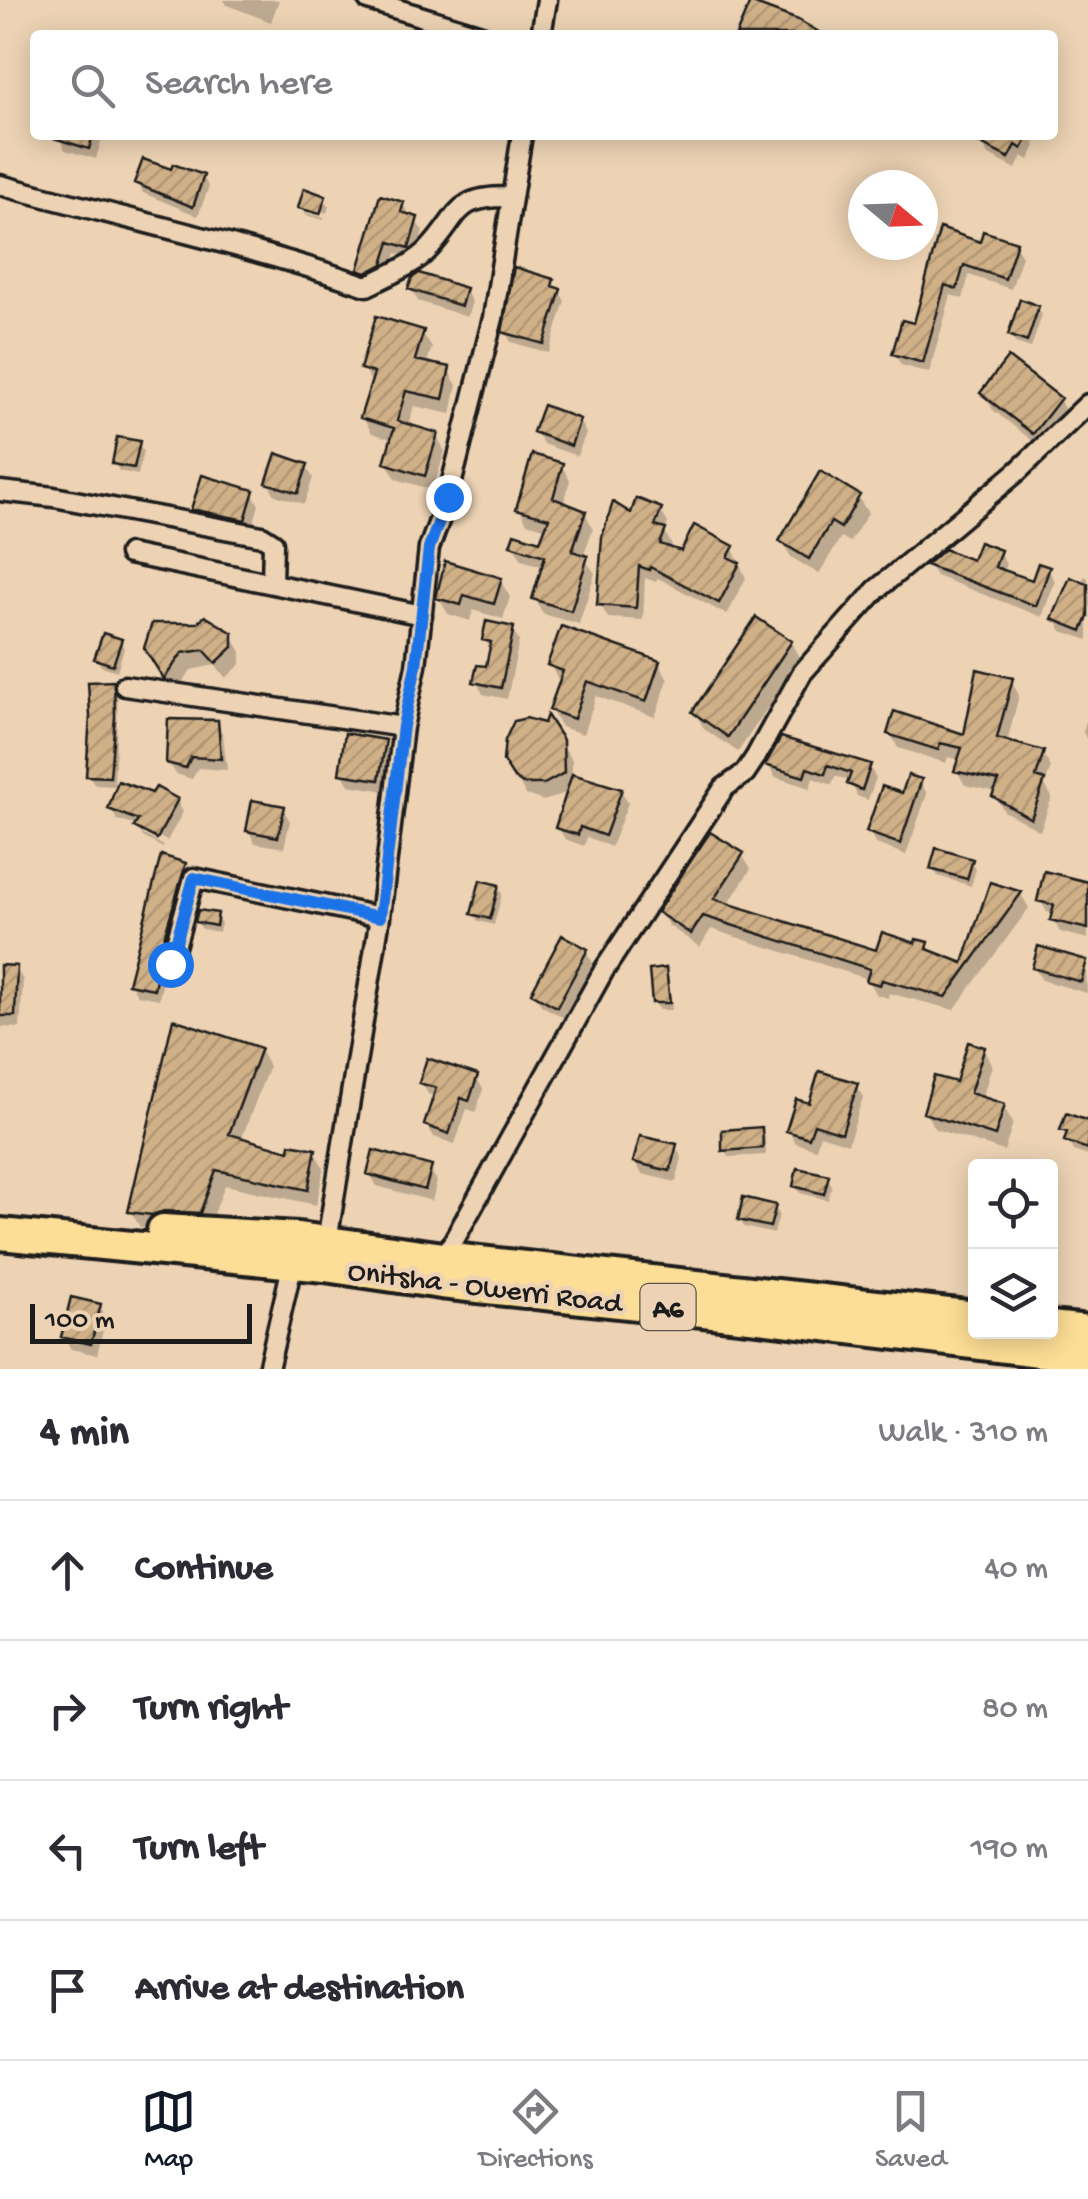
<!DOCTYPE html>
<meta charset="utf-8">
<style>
:root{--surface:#fff;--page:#f7f7f7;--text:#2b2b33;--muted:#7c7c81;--line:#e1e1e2;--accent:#111827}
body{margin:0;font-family:"Gochi Hand",sans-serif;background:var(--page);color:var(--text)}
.controls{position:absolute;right:30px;bottom:30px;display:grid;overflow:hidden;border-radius:10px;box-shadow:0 5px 25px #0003}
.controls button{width:90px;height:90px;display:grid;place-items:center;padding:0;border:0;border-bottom:2px solid var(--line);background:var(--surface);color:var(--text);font:50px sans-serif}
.compass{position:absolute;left:848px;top:170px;width:90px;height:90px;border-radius:50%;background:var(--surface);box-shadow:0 5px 25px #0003;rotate:109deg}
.scale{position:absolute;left:30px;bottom:25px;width:222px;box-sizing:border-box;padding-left:10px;border:5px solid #1c1c1c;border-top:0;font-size:28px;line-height:35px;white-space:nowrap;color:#1c1c1c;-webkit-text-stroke:8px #edd3b4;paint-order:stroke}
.stop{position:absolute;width:30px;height:30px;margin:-22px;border:8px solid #1a73e8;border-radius:50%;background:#fff}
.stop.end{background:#1a73e8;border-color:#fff;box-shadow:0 2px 10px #0008}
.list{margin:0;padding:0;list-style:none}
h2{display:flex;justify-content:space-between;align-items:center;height:130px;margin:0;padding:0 40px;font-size:42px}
h2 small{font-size:32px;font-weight:400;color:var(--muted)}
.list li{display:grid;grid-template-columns:65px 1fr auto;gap:30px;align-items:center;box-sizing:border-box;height:140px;padding:0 40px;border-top:2px solid var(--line)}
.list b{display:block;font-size:38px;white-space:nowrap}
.list em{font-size:32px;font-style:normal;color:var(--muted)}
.icon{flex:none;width:55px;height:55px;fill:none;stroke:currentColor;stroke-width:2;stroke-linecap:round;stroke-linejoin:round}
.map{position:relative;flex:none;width:1088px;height:1369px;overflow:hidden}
.search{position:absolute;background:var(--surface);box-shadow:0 5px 25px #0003;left:30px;right:30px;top:30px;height:110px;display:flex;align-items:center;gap:25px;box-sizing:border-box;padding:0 35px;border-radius:10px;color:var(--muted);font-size:38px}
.sheet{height:690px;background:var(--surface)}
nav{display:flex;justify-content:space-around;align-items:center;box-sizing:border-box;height:140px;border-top:2px solid var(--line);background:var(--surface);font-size:28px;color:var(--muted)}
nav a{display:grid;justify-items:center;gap:5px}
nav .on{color:var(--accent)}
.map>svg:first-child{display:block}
.shadow{fill:#0003}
.building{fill:url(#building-hatch);stroke:#1c1c1c;stroke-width:2.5}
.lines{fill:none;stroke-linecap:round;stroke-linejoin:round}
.street-casing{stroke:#1c1c1c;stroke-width:25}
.highway-casing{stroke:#1c1c1c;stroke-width:38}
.street{stroke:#edd3b4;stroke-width:18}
.highway{stroke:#fdde96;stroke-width:30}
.route{stroke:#1a73e8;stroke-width:12}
.labels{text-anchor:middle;stroke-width:9;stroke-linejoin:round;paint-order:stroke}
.shield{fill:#edd3b4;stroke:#5b534a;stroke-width:2.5}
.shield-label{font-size:28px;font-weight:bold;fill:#1c1c1c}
.street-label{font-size:30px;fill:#1c1c1c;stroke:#edd3b4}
</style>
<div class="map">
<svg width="1088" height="1369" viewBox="0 0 1088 1369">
<defs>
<pattern id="building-hatch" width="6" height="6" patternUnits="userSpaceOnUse" patternTransform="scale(2.5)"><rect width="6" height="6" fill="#d0b087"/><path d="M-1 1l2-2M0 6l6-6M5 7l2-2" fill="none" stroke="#b29774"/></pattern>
</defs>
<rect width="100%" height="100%" fill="#edd3b4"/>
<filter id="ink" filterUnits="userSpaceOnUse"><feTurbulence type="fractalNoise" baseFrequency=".01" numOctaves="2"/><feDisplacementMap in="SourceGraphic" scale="20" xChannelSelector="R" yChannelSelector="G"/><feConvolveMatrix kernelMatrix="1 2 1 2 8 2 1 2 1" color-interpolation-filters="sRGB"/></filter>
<g filter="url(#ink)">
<!-- shadow -->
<path class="shadow" d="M224,0H279L271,22L227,5Z
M59,135H103L96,159L65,150Z
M981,135H1034L1032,139L1036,146L1029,160L1022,156L1016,169L987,154Z
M173,172L203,177L209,187L198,216L143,193L137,182Z
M325,199L329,206L327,213L303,206V212L325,218L324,220L305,215L300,207Z
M402,204L423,231L415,258L396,253L389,276L368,282L361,270Z
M942,231L981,245H1015L1022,256L1011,289L969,275L963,299L951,295L929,373L901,365L895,354L915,326Z
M553,281L565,301L549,353L511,342L505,332Z
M411,289L465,290L472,302L467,317L418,301Z
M1037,308L1042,315L1031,348L1015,343L1011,335Z
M422,332L432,348L426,365L448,370L457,385L451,414L414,406L408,427L436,435L445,451L433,490L396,479L387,463L394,440L372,433L363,418L373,385L363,368Z
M983,393L1059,399L1068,416L1043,449L993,410Z
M579,421L586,433L577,456L543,444L536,431Z
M138,444L143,451L138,475L119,471L114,463Z
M561,465L570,480L563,505L585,513L593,528L583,557L595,573L579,624L543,614L535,599L544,567L522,560L513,545L541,544L547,529L527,523L519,508Z
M306,466L313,478L304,504L275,495L268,483Z
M252,492L259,505L251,531L201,521L194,509Z
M858,497L868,513L850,542L841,537L819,574L791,557L781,541Z
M660,510L668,523L665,532L672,545L670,550L682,554L732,547L746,578L727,615L658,578L656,582L645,578L643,620L608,618L600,604L632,517Z
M999,552L1006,564L1003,572L1034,584L1048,569L1055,581L1042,617L936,576L929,565L974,563Z
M1085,576L1088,578V640L1062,631L1055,619Z
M500,580L510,597L503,619L473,610L470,621L448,614L439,598Z
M512,629L519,641L507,699L483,694L476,681L488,669L492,651L485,640Z
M231,635L241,652V664L226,678L215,665L191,670L175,693L147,647Z
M120,641L124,648L117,671L101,666L97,659Z
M791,643L800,659L738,752L704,729L695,712Z
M659,663L668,680L655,717L596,696L583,734L561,727L551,710L559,681L550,665Z
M1011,680L1019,695L1007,743L1042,753L1051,767L1045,785L1052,797L1040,831L1004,811L995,796L997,792L965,785L957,771L961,760L948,757L946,763L898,748L890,733L966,737Z
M112,684L118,694L114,786L95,785L89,775Z
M548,721L572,760V777L621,791L628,803L611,847L587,837L584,846L565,839L558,827L570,791L544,801L526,795L505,760L546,726Z
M1086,721L1088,722V742L1083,732Z
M216,722L223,734L227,770L198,768L192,779L176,774L168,762Z
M782,740L869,766L876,778L868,800L857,796L851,781L835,776L832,785L813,778L810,788L775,777L768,765Z
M384,742L391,754L385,791L349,785L342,773Z
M920,781L927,794L906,855L876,844L869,832Z
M177,801L183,812L167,841L142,828V834L164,846L163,848L143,837L137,826L117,820L111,809Z
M283,809L290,821L284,848L255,843L248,830Z
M742,855L751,869L727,906L878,953L927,944L933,954L964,966L992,885L1021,894L1029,908L954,1010L889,993L888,998L877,995L868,979L711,929L700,947L669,926L660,912Z
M971,861L976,869L971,886L938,876L933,868Z
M184,865L191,876L177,916L159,999L137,995L131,984Z
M1088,884V939L1060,932L1053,920L1054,914L1047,912L1040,900Z
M498,887L502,894L494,925L478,921L474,914Z
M216,916L221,923L219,932L202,929L197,922Z
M586,951L593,963L564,1018L541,1005L534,993Z
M1086,962L1087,993L1042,980L1034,968Z
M0,968H16L23,980L20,1028L0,1027Z
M665,971L669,978L672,1010H659L655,1002Z
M983,1049L992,1065L982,1099L1003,1106L1013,1123L1004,1151L935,1129L925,1112L957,1086Z
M260,1050L269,1066L241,1140L291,1154L314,1152L324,1168L316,1205L225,1185L208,1229L140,1227L131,1212Z
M476,1077L483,1089L476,1112L467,1109L455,1144L434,1137L427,1125L436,1097L428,1094L421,1082Z
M856,1085L863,1097L848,1144L820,1135L816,1149L796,1143L789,1131L811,1106Z
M1088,1123V1156L1073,1151L1063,1130Z
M761,1130L765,1137L766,1155L729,1157L725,1150Z
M675,1146L682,1158L676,1182L642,1174L635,1162Z
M430,1169L437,1181L432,1201L377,1186L370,1174Z
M827,1178L832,1185L828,1200L800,1193L796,1186Z
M774,1207L779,1214L774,1234L744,1227L740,1219Z
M99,1306L106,1318L97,1355L71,1349L64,1337Z"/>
<!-- building -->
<path class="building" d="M750,2L798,20L824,35H736Z
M54,135H93L89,149L54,138Z
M963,135H1029L1022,149L1016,145L1009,158Z
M143,159L171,169L173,164L204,175L193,207L134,183Z
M304,188L326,196L320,214L298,208Z
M380,195L404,202L401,212L418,217L409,248L390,242L383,264L366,273L358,270Z
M940,228L980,242L983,231L1017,242L1005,279L964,265L957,289L945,285L923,363L892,354L902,320L914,323Z
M514,267L554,279L552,286L561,289L544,344L502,332Z
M419,273L466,288L461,306L408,289L412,278Z
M1020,299L1039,306L1027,342L1008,335Z
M376,316L424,330L415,360L450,367L443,399L406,391L397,421L438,433L425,476L384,463L394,428L360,418L374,373L360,369Z
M1008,357L1061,398L1033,434L980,393Z
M543,405L580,419L571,446L533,432Z
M117,437L140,441L134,468L112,464Z
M276,453L308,464L298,493L266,483Z
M532,454L563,463L553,498L586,511L572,551L588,556L571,611L532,599L545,556L510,545L514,533L540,541L549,518L516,509Z
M820,471L860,495L841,528L831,522L809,559L779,541Z
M202,475L254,490L245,520L191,509Z
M636,498L662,508L655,526L666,529L660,544L681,551L694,525L734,546L728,557L740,563L719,603L650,567L649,570L639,566L636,608L597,605L602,537L613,502L631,513Z
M979,542L1001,550L995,567L1032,580L1038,563L1050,567L1036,606L926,565L944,549L972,560Z
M445,561L502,578L494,604L464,595L461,605L436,598Z
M1070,577L1088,584V617L1082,631L1052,619Z
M205,616L233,633V647L216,663L204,650L182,653L164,679L144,648L152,623H197Z
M756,617L792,641L728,737L692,712Z
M486,621L514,627L501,688L473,682L477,665L486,666L491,642L482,640Z
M561,626L660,661L646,702L587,681L574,719L549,710L563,671L547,665Z
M103,633L122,639L113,665L94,659Z
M977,669L1013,678L997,738L1044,751L1036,777L1045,780L1031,819L992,796L999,781L954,771L962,748L940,743L938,750L887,734L894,711L964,734Z
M114,681L115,716L110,777L86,776L90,716L88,682Z
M547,715L563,740L564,773L544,784H523L514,778L503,761L505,740L514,721L526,718L544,723Z
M168,719L218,720L221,759L191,757L186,768L166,763Z
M345,733L386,740L379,780L339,774Z
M781,737L871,764L862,790L847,784L851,773L828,765L825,774L807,768L804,777L765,765Z
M572,774L622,789L605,836L580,827L578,835L555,828Z
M908,775L922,779L900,844L866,832L882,786L902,793Z
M118,781L152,793L156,787L178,799L157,839L134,827L138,820L108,809Z
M252,800L285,806L278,837L246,831Z
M710,832L744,853L714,899L876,950L882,932L915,943L916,939L929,942L927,949L963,963L990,882L1022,892L946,997L882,980L880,985L866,981L870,969L703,916L691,934L657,912Z
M936,848L973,859L967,879L930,869Z
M161,855L186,863L164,937L154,989L128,984Z
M1044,871L1088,882V929L1050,920L1054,905L1037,901Z
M480,880L499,885L490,919L471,914Z
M198,910L218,913L216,926L195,922Z
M562,935L588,949L557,1007L531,993Z
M1038,946L1087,960L1081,982L1032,968Z
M0,965L17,966L15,1016H0Z
M666,968L670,1003H652L649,970Z
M173,1019L261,1048L229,1134L289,1151L290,1144L316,1149L308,1190L216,1170L200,1213L164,1211L152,1215L128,1212Z
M968,1042L985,1047L970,1093L1005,1104L995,1136L923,1113L934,1076L956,1082Z
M427,1058L478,1075L469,1101L461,1098L449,1134L424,1125L436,1088L419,1083Z
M819,1071L858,1083L842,1133L814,1124L809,1138L786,1131L796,1099L809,1103Z
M1066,1113L1088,1121V1149L1064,1141L1067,1132L1060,1130Z
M762,1127L763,1148L722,1151V1130Z
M640,1136L677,1144L670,1171L633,1162Z
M373,1150L432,1166L425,1190L367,1174Z
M797,1168L829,1175L824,1194L793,1186Z
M743,1197L776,1205L770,1227L738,1220Z
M71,1297L101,1304L91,1344L61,1337Z"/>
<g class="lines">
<!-- street casing -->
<g class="street-casing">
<path id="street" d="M368,0L481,35
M541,35L547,0
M0,185C122,218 247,245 367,286C386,276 413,266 429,249C461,215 453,196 510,197
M0,491L54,497L262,536L273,543L272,584
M129,554L422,615
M125,686L403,727
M170,965L194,878L380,917
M327,1241L380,917L403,727L416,666L429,548L448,497L493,318L522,135
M444,1258L604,970L724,788L745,773L755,758L802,673L876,590L1018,471L1088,404
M268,1369L293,1262"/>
</g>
<!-- highway casing -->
<g class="highway-casing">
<path id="highway" d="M163,1230L298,1238L444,1258L976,1317
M0,1234L325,1266L441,1283L759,1317L1088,1357
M1050,1327L1088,1331"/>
</g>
<!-- street -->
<use href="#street" class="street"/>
<!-- highway -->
<use href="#highway" class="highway"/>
</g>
</g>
<g class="lines" filter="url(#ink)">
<!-- route -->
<path class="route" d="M170,964L194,878L380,917L403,726L416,666L429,548L448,497"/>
</g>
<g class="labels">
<!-- shield labels -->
<rect class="shield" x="640.5" y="1284" width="55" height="46" rx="8"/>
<g class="shield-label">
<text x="668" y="1317">A6</text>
</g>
<!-- street labels -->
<g class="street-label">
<text transform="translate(485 1285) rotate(7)" y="10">Onitsha - Owerri Road</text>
</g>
</g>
</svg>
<div class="controls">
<button><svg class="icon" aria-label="locate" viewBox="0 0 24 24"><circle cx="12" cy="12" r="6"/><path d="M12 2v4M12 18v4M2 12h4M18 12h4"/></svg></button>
<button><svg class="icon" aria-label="layers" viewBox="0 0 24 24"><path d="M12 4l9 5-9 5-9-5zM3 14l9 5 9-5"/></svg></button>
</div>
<svg class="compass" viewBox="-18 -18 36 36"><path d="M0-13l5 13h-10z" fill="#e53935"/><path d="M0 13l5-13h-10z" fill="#7c7c81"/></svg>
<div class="scale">100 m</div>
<div class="stop" style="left:170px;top:964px"></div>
<div class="stop end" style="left:448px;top:497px"></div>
<div class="search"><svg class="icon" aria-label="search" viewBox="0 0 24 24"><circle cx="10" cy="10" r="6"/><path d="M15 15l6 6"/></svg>Search here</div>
</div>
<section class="sheet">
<h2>4 min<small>Walk · 310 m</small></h2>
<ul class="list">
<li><svg class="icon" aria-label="ahead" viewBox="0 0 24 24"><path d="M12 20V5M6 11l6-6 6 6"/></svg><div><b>Continue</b></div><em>40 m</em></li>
<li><svg class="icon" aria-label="right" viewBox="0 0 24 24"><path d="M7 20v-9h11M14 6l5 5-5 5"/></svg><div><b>Turn right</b></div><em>80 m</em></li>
<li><svg class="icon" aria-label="left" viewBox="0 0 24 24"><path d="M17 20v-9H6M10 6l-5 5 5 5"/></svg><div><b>Turn left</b></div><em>190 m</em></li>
<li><svg class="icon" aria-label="arrive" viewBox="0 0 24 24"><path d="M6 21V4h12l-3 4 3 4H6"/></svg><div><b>Arrive at destination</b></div></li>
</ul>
</section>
<nav>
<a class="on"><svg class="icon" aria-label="map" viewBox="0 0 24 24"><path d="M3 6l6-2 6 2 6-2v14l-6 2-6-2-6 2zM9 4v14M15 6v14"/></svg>Map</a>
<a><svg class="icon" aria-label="directions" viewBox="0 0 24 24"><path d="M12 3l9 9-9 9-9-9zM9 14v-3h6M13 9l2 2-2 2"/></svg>Directions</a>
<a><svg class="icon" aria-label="saved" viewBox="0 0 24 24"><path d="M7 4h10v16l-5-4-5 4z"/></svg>Saved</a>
</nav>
